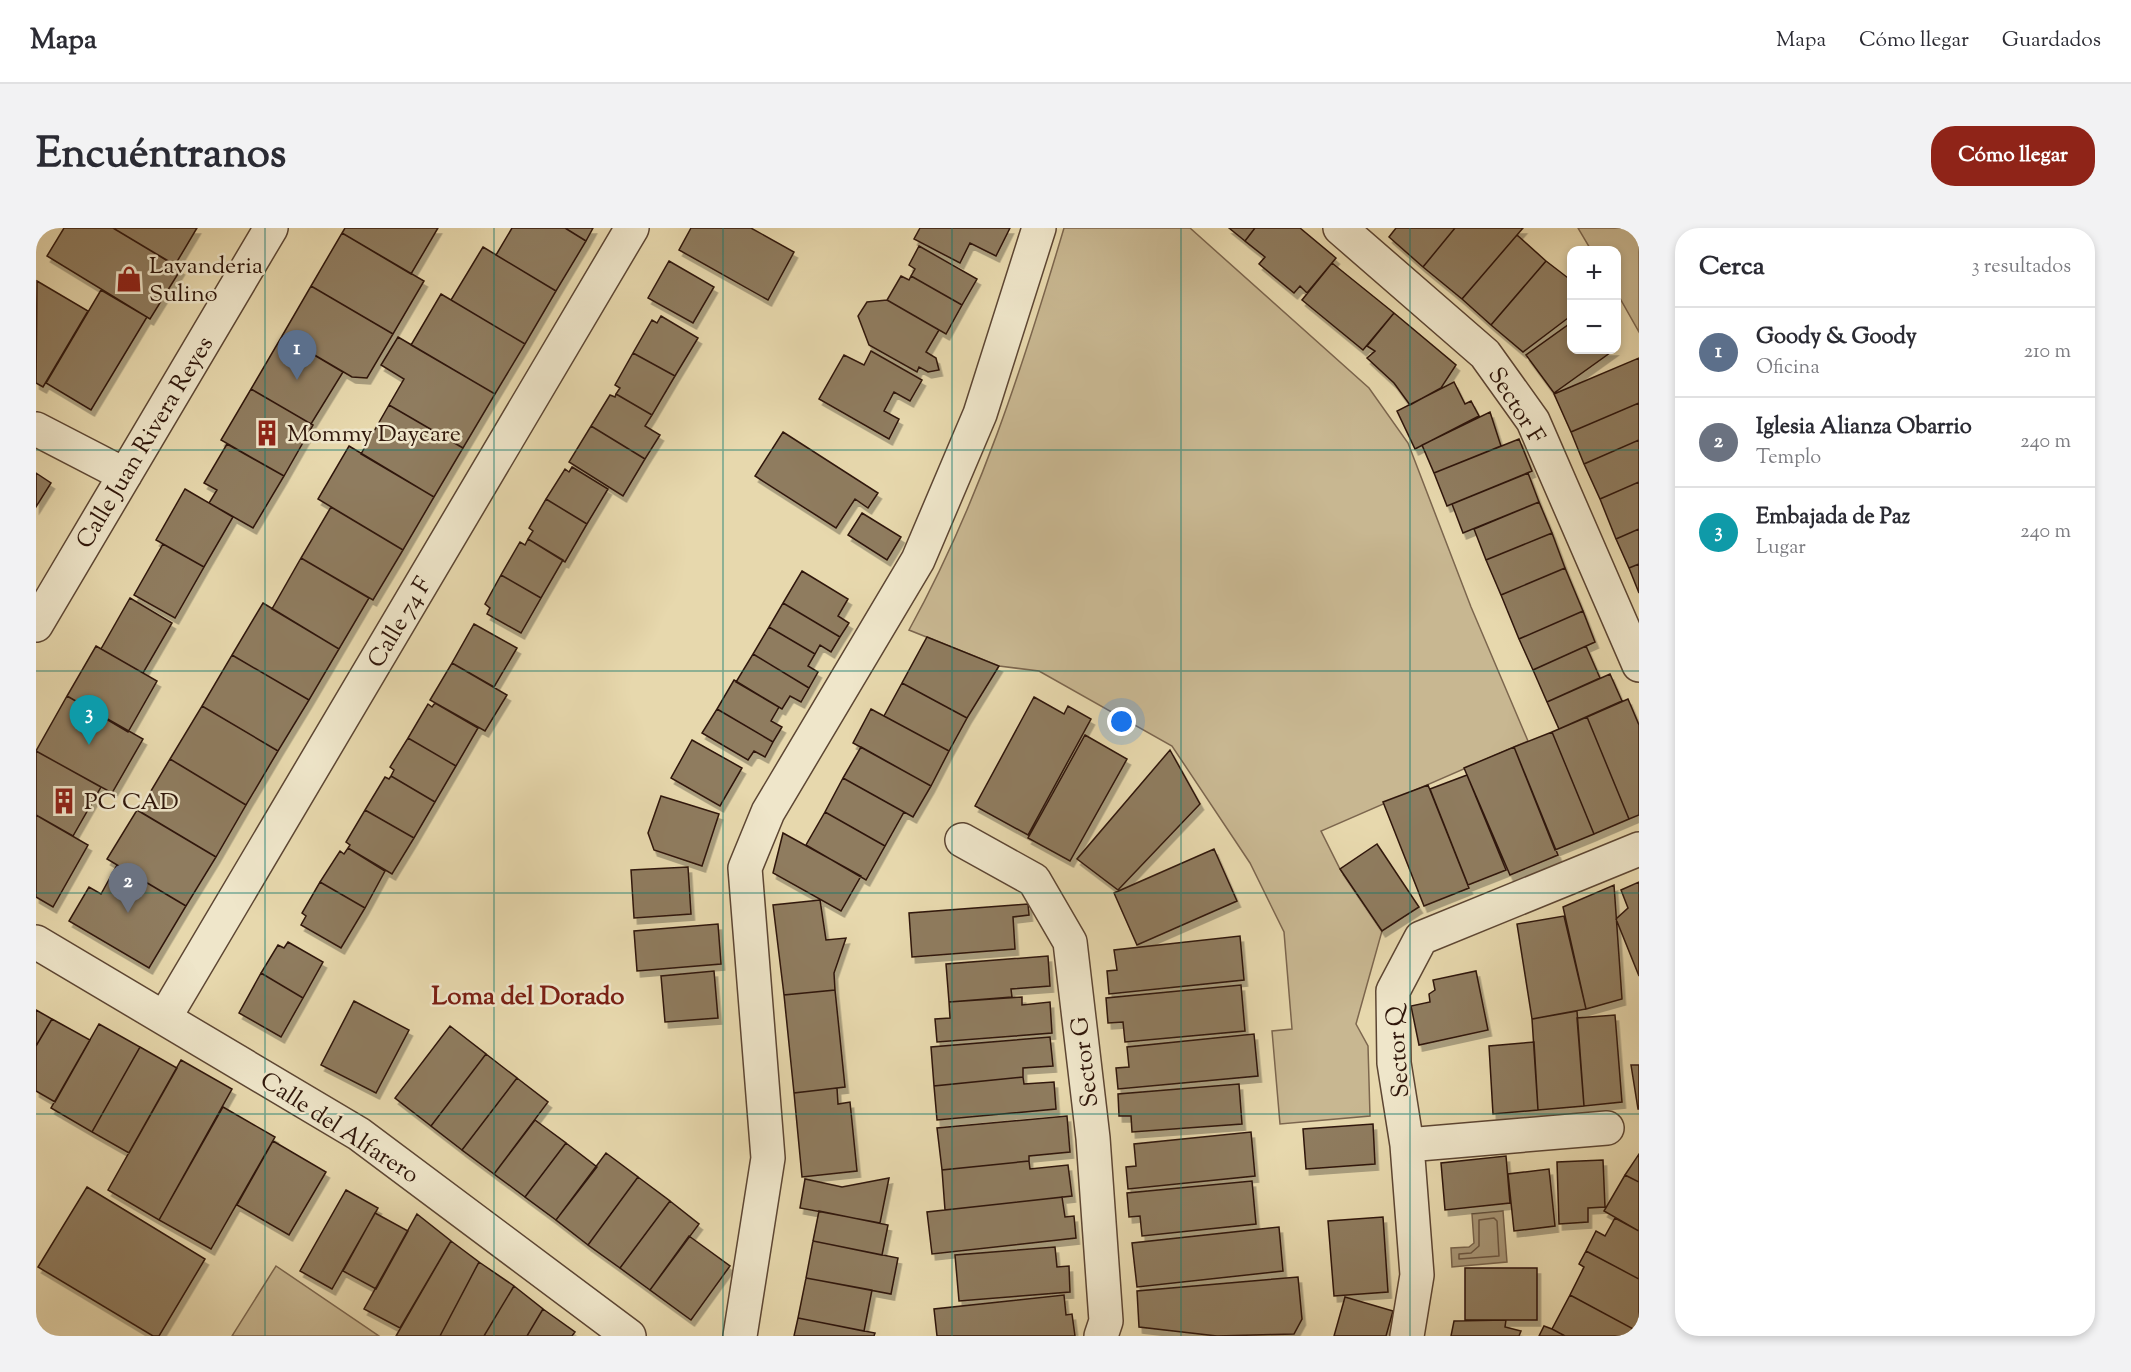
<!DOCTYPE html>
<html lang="es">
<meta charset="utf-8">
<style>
:root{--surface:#fff;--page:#f2f2f3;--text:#2b2b33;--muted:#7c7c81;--line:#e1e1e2;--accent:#8f2418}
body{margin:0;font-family:"Sorts Mill Goudy",serif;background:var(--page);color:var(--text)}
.controls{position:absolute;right:18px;top:18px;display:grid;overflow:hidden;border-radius:12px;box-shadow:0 3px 9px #0003}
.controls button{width:54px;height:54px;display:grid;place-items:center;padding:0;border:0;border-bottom:2px solid var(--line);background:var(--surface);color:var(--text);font:30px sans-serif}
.you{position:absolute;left:1086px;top:494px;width:21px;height:21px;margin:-15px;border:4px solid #fff;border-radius:50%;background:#1a73e8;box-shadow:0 0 0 9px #1a73e833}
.badge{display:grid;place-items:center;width:39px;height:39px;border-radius:50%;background:var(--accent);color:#fff;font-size:20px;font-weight:700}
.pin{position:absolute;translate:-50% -50px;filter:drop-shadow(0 2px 3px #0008)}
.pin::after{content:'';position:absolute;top:32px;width:21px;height:18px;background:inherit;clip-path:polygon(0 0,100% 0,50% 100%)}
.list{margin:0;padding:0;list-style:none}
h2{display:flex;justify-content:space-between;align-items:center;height:78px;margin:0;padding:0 24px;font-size:26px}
h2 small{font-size:20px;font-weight:400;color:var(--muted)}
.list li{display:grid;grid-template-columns:39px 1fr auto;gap:18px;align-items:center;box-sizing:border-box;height:90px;padding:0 24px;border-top:2px solid var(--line)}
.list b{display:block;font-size:22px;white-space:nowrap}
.list p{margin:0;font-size:20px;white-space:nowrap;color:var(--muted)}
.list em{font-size:20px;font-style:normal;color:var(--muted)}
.map{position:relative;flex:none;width:1603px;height:1108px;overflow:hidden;border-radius:24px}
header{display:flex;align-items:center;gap:36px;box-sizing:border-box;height:84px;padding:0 30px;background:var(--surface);border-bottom:2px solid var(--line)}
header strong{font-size:28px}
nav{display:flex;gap:33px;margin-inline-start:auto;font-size:21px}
.intro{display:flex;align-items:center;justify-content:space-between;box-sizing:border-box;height:144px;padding:0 36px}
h1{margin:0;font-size:42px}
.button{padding:15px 27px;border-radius:24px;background:var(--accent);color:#fff;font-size:21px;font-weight:700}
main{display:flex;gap:36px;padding:0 36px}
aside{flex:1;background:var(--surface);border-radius:24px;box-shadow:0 3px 9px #0003}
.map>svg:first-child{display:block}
.green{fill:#c8b791;stroke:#7c664e;stroke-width:1.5}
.water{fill:#a89676;stroke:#78634b;stroke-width:1.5}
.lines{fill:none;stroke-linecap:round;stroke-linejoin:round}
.shore{stroke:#6c5640;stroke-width:1.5}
.building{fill:#8f7b5f;stroke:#2f160a;stroke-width:1.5;filter:url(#shadow)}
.minor-casing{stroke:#5d4633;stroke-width:36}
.minor{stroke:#efe6ca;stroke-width:33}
.grid{fill:none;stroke:#0f766e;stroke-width:1.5;stroke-opacity:0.55}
.labels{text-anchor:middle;stroke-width:5;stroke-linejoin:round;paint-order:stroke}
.poi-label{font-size:24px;fill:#2f160a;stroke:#efe6ca;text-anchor:start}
.street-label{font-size:24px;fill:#2f160a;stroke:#efe6ca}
.neighbourhood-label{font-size:26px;font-weight:bold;fill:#7a1f14;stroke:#efe6ca}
</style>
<header>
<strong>Mapa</strong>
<nav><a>Mapa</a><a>Cómo llegar</a><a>Guardados</a></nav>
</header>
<div class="intro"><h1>Encuéntranos</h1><a class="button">Cómo llegar</a></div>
<main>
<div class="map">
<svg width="1603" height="1108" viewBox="0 0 1603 1108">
<defs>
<filter id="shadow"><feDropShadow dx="3.5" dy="6" stdDeviation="0" flood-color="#0004"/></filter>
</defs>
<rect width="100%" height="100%" fill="#e7d8ad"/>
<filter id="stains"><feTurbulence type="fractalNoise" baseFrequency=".00333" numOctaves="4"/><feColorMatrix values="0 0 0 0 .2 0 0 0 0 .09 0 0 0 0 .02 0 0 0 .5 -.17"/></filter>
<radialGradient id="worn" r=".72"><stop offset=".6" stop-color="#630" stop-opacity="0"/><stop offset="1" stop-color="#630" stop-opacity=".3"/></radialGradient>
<!-- green -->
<path class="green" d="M1028,0H1154L1333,160L1372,215L1435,379L1492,513L1285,603L1304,641L1346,703L1320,796L1332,818L1334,888L1244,896L1236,803L1256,801L1248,704L1214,635L1136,518L1003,443L963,438L873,402C943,275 987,138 1028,0Z
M1542,0H1603V104L1581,65L1580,22H1555Z
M240,1038L343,1108H196Z"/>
<!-- water -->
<path class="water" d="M1467,983L1471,1034L1416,1039L1415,1020L1433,1019L1438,1015L1436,986Z"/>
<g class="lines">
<!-- shore -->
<path class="shore" d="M1458,990L1461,993L1463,1028L1423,1031V1026L1435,1025L1443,1018V992Z"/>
</g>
<!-- building -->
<path class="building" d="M28,0H77L145,41L114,91L11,28Z
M77,0H161L139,37Z
M309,0H402L375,46L306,5Z
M476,0H529L550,13L520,63L460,27Z
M529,0H557L550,13Z
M655,0H715L758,24L732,72L643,22Z
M884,0H974L960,28L934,15L924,35L878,11Z
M1193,0H1219L1209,13Z
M1219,0H1264L1300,30L1271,65L1264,58L1258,65L1223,36L1229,29L1209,13Z
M1360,0H1419L1387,39L1353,9Z
M1419,0H1487L1426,71L1387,39Z
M306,5L388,53L357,106L275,58Z
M1481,7L1510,33L1455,97L1426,71Z
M883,18L941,51L926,77L875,48L879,41L873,37Z
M447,19L520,63L489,116L415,72Z
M633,33L678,59L657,95L612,70Z
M1510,33L1536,53V87L1487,124L1455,97Z
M1296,35L1358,85L1327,122L1266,72Z
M865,48L873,52L875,48L926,77L910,106L851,72Z
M1,53L52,83L7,159L0,155Z
M275,58L357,106L331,150L316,149L246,108Z
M65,62L111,89L55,182L10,155Z
M405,66L489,116L459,166L375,117Z
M851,72L903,102L890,124L900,130L903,142L892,144L883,139L881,144L833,117L822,88L831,74Z
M1358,85L1420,137L1405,160L1374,177L1358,155L1331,130L1339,123L1331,118Z
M625,88L662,110L639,148L597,125L616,92L621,95Z
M1536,94V122H1578L1518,165L1490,127Z
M246,108L307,144L275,196L215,161Z
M362,109L459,166L427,220L353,177L368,151L345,137Z
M835,123L886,152L874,173L858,164L848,183L863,191L853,211L783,171L808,127L828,137Z
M597,125L639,148L616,187L580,166L584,160L579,157Z
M1603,130V175L1535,204L1518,166Z
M1418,154L1429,176L1435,173L1443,188L1379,221L1361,183Z
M215,161L277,197L248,248L185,212Z
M580,166L616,187L609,198L624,207L609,231L555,198L574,167L579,169Z
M1603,175V212L1548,236L1535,204Z
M353,177L427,220L398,269L325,226Z
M1454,184L1465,218L1398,245L1386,217Z
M555,198L609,231L587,268L533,234Z
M747,204L842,265L832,280L819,271L800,300L719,248Z
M1483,211L1496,243L1411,278L1398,245Z
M1603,212V254L1564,271L1548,236Z
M191,216L248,248L217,300L173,275L181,262L168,255Z
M313,218L398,269L367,322L282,271Z
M536,239L572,261L551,296L510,271L529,241L533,244Z
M0,245L15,255L0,279Z
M1492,245L1503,274L1427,305L1416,276Z
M1603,254V301L1580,311L1564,271Z
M149,261L197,289L168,339L120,312Z
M510,271L551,296L529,334L492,311L497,303L493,300Z
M1503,274L1516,305L1450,332L1438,301Z
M295,279L367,322L337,372L265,330Z
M826,285L865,309L851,332L812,307Z
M1603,301V336L1593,340L1580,311Z
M1516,305L1529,340L1465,367L1450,332Z
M492,311L527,332L505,370L465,347L484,314L489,317Z
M127,316L168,339L139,390L98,367Z
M265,330L333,370L303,421L236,381Z
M1603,336V365L1593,340Z
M1529,340L1547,383L1483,411L1465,367Z
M766,343L812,371L802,388L813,395L804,409L747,375Z
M465,347L505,370L485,405L451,386L454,380L449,376Z
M94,370L136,395L107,445L65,421Z
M227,375L303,421L273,472L196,427Z
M747,375L804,409L795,424L784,417L779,426L733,399Z
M1547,383L1559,414L1497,442L1483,411Z
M438,396L481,420L458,459L416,435Z
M733,399L779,426L772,438L782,444L773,460L717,426Z
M891,409L963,438L931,490L866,455Z
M60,418L121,453L92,504L31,468Z
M1550,418L1564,450L1511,474L1497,442Z
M717,426L773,460L765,474L754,468L746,481L700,454Z
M196,427L273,472L242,523L166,478Z
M416,435L471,467L449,503L394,472Z
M1574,446L1586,473L1523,501L1511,474Z
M698,452L743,479L735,493L746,499L737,514L681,481Z
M866,455L931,490L913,523L848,488Z
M31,468L107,511L76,565L0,523Z
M998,469L1028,486L1032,478L1055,491L992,607L939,578Z
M1592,471L1603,497V587L1593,591L1551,489Z
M399,475L442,500L420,538L372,510L392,476L396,479Z
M166,478L242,523L210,577L134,531Z
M681,481L737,514L729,529L718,523L712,532L666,505Z
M835,481L913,523L895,558L817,515Z
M1551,489L1593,591L1558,606L1516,504Z
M1516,504L1558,606L1519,622L1478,519Z
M1049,507L1091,531L1034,633L992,610Z
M372,510L420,538L399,574L355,548L358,542L354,539Z
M656,512L706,540L684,578L635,550Z
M825,519L895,558L877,589L807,550Z
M1478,519L1522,627L1474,647L1428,540Z
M1134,522L1164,576L1082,662L1041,631Z
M0,523L65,559L37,608L0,587Z
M134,531L210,577L180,629L103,583Z
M1431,547L1470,642L1432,657L1394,561Z
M355,548L399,574L378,610L329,582L349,549L353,551Z
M807,550L868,584L849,618L789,584Z
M1392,557L1433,660L1388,678L1347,574Z
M625,568L683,586L666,638L618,622L612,605Z
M101,582L180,629L150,678L71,631Z
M329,582L378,610L356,646L312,620L314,617L310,614Z
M789,584L849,618L830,652L770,617Z
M0,587L52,617L17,679L0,669Z
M747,605L825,648L805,683L737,645Z
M1341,616L1383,679L1346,703L1304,641Z
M312,620L349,643L329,680L284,654L304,623L308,626Z
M1178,621L1201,673L1101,717L1078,665Z
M81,637L150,678L113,740L33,693L53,659L65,666Z
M652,639L655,686L598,690L595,642Z
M284,654L329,680L305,720L265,697L270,688L266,685Z
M1603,654V748L1580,691L1592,680L1585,662Z
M1578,657L1586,771L1550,781L1527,679Z
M784,672L790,712L810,710L798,745L799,762L748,767L737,677Z
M992,676L993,687L977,689L979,721L876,729L873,685Z
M1528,688L1550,781L1496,791L1481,696Z
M682,696L685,736L601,743L598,703Z
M1204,708L1208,752L1073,766L1071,743L1081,742L1078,722Z
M252,714L287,734L267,770L225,745L242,717L248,720Z
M1012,728L1014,758L975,761L976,769L913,774L910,736Z
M678,743L682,790L629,794L625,748Z
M1440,743L1452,802L1383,817L1375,778L1394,774L1393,766L1399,762L1397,752Z
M225,745L267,770L245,809L203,785Z
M1205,757L1209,803L1089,814L1087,794L1072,795L1070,770Z
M799,762L809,859L758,865L748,767Z
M986,769V777L1014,774L1016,805L901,814L899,791L914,790L913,774Z
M318,773L373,802L340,865L285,837Z
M0,782L16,791L0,818Z
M1541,783L1548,878L1502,882L1496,791Z
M1579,787L1586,874L1548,878L1541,790Z
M16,791L54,812L19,874L0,863V818Z
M63,796L104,819L56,904L15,880Z
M414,798L450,826L395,898L359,870Z
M1218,806L1222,848L1082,861L1080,840L1093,839L1091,819Z
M1014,809L1017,838L987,840V849L898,858L895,819Z
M1498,814L1502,882L1457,886L1453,818Z
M104,819L141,840L93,925L56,904Z
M450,826L481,850L426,922L395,898Z
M145,832L196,861L123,992L72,962Z
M1595,837H1603V881H1602Z
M987,849L988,856L1018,854L1020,881L901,892L898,858Z
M481,850L512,874L458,946L426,922Z
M1203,856L1206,896L1096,904L1095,888H1083L1082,866Z
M801,860L802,876L814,874L821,943L766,949L758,865Z
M187,879L239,909L175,1021L123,992Z
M1031,888L1034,924L993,928V933L906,942L901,900Z
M499,892L530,915L489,969L458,946Z
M1337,896L1339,936L1270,941L1267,901Z
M1215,904L1219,948L1092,961L1090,939L1100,938L1098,916Z
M237,913L290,944L253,1007L201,977Z
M530,915L561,939L520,992L489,969Z
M570,925L602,949L552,1017L520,992Z
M1603,926V954L1589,947Z
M1470,928L1474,975L1409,982L1405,935Z
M1567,932L1569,979L1552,980V994L1523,996L1521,934Z
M993,933L994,941L1032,937L1036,968L909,982L906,942Z
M1513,941L1519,998L1478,1003L1472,946Z
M1589,947L1603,954V1003L1568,983Z
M602,949L634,973L584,1040L552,1017Z
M853,950L844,995L764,980L769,951L806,959Z
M1216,953L1220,996L1106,1008L1104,988L1093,989L1091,965Z
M51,959L169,1031L123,1108H117L2,1039Z
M310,962L342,980L296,1061L264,1043Z
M1026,969L1029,989L1038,988L1040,1010L896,1026L891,984Z
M634,973L663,996L614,1062L584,1040Z
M783,983L852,997L846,1027L777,1013Z
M339,985L372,1003L340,1061L307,1043Z
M381,986L415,1013L364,1100L328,1081Z
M1347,989L1352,1064L1298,1068L1292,993Z
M1579,990L1603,1003V1051L1550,1023L1560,1003L1569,1008Z
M1243,999L1247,1043L1101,1059L1096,1015Z
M653,1008L694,1038L655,1092L614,1062Z
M415,1013L443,1034L404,1108H360Z
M777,1013L862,1030L855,1066L770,1050Z
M1019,1019L1021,1039L1033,1038L1034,1064L923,1073L919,1027Z
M1550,1023L1603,1051V1104L1534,1067L1548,1039L1543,1036Z
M443,1034L478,1058L448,1108H404Z
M1429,1040H1501V1092H1429Z
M1262,1049L1266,1091L1258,1106L1181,1108L1103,1099L1101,1063Z
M770,1050L836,1062L828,1103L762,1090Z
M478,1058L507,1081L491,1108H448Z
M1028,1067L1030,1087L1036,1086L1039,1108H901L898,1081Z
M1534,1067L1603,1104V1108H1529L1516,1101Z
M1309,1069L1357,1083L1350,1108H1298Z
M507,1081L539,1104L536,1108H491Z
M762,1090L839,1105L838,1108H758Z
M1470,1092L1469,1099L1485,1103L1483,1108H1415L1418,1093Z
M1508,1098L1516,1101L1529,1108H1503Z"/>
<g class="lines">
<!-- minor casing -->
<g class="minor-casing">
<path id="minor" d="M1304,0L1449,126L1497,193L1603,437
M0,201L89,247
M0,397L235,0
M926,612L998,652L1034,714L1057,910L1070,1093L1065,1108
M0,714L323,906L593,1108
M129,789L596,0
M1371,917L1571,900
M704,1108L732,930L709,640L732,584L882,332L944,186L1003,0
M1371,1108L1381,1047L1371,917L1358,835L1357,763L1385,710L1603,621"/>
</g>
<!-- minor -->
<use href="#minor" class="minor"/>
</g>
<!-- grid -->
<path class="grid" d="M229,0V1108M458,0V1108M687,0V1108M916,0V1108M1145,0V1108M1374,0V1108M0,222H1603M0,443H1603M0,665H1603M0,886H1603"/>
<!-- icons -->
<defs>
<g id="shop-bare" transform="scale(2.07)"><path d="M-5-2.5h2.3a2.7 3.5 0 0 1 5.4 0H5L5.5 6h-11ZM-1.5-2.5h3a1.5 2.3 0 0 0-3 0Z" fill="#8f2418" stroke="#efe6ca" stroke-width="2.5" paint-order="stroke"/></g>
<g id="building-bare" transform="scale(2.07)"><path d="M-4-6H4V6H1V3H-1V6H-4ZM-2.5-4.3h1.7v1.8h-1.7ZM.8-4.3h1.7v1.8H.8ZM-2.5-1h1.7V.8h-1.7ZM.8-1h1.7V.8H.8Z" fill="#8f2418" stroke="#efe6ca" stroke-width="2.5" paint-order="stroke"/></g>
</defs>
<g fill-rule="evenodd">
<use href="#shop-bare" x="93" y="51"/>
<use href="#building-bare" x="231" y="205"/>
<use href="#building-bare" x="28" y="573"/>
</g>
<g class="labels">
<!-- poi labels -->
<g class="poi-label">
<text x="113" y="45">Lavanderia<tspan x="113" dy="28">Sulino</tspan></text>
<text x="251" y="213">Mommy Daycare</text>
<text x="48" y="581">PC CAD</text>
</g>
<!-- street labels -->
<g class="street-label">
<text transform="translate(1481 177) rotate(58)" y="8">Sector F</text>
<text transform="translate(108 214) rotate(-59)" y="8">Calle Juan Rivera Reyes</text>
<text transform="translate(363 394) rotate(-59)" y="8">Calle 74 F</text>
<text transform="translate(1361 824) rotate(-94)" y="8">Sector Q</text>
<text transform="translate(1048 834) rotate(-97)" y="8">Sector G</text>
<text transform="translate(304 899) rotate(33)" y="8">Calle del Alfarero</text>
</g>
<!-- neighbourhood labels -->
<g class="neighbourhood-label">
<text x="492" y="776">Loma del Dorado</text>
</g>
</g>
<rect width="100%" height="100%" filter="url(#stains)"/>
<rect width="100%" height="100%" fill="url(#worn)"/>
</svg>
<div class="controls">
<button>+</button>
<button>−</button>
</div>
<div class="you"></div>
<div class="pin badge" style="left:261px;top:152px;background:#5c6f8a">1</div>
<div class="pin badge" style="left:92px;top:685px;background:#6b7280">2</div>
<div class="pin badge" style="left:53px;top:517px;background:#0f9aa8">3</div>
</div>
<aside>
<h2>Cerca<small>3 resultados</small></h2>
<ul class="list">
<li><span class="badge" style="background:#5c6f8a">1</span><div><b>Goody &amp; Goody</b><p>Oficina</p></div><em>210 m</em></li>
<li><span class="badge" style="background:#6b7280">2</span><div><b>Iglesia Alianza Obarrio</b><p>Templo</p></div><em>240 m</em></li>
<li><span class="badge" style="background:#0f9aa8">3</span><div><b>Embajada de Paz</b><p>Lugar</p></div><em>240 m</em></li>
</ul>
</aside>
</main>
